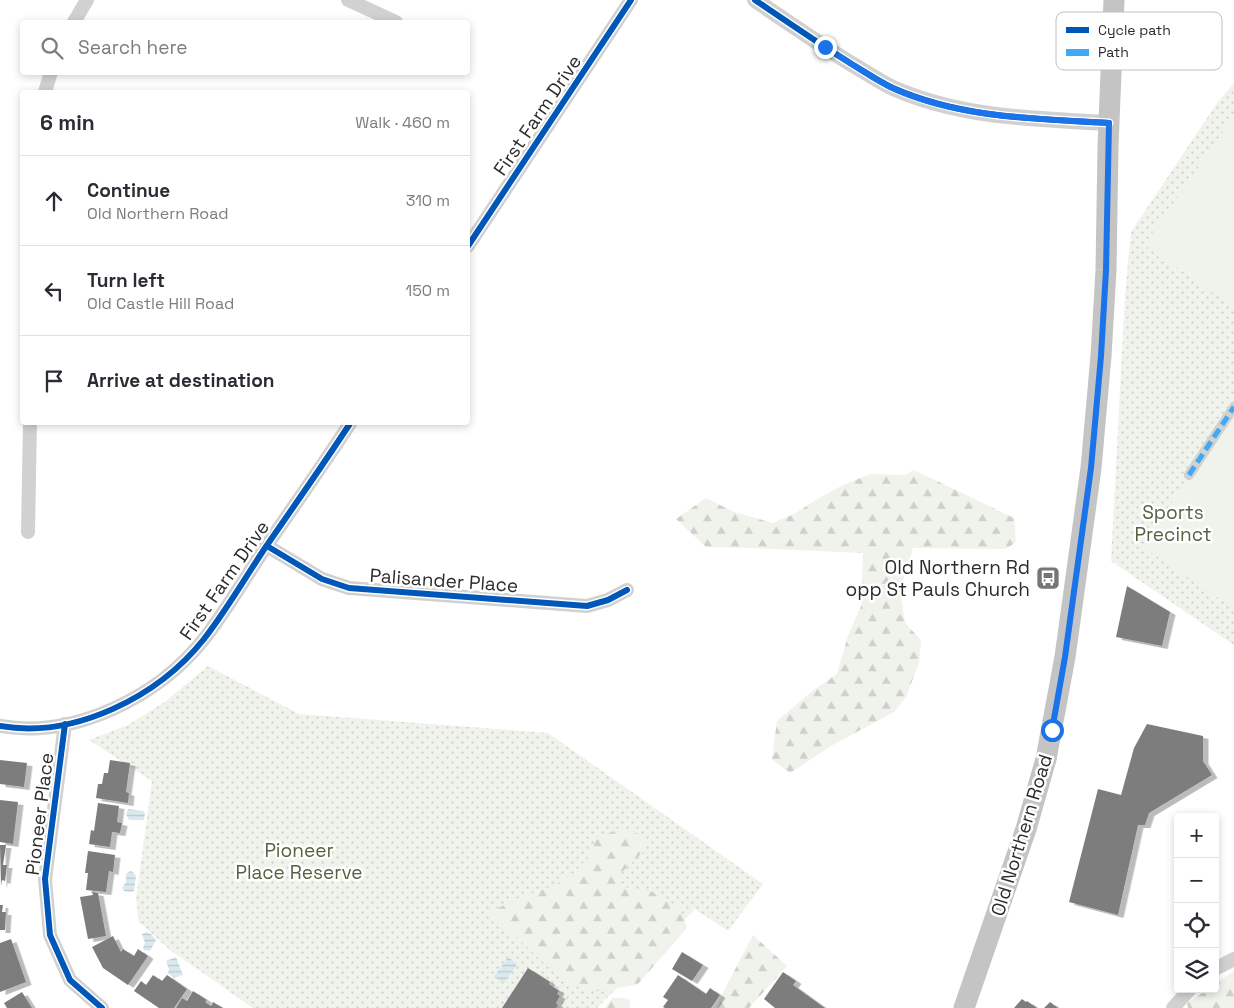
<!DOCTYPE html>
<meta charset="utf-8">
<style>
:root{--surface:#fff;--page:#f2f2f3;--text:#2b2b33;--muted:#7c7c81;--line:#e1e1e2}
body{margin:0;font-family:"Space Grotesk",sans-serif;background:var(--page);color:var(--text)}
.controls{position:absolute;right:15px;bottom:15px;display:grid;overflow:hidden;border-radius:5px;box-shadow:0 2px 8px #0003}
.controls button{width:45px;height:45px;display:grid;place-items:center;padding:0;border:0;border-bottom:1px solid var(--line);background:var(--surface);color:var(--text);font:25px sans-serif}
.stop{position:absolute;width:15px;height:15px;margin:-11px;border:4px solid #1a73e8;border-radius:50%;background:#fff}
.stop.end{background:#1a73e8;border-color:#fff;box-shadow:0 1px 5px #0008}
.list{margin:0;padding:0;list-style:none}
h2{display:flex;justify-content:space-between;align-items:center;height:65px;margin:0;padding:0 20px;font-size:21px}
h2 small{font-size:16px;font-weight:400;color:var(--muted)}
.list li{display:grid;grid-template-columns:32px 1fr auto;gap:15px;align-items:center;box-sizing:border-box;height:90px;padding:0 20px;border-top:1px solid var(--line)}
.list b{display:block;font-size:19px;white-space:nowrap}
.list p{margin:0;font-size:16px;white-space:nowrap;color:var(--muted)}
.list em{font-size:16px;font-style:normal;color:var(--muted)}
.icon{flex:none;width:28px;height:28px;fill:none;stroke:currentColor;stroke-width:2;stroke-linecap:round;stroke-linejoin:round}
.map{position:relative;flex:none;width:1234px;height:1008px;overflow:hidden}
.search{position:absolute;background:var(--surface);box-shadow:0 2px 8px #0003;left:20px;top:20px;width:450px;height:55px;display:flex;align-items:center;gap:12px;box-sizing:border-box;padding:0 18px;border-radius:5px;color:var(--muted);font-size:19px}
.panel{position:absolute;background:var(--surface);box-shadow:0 2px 8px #0003;left:20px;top:90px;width:450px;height:335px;border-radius:5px}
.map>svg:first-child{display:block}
.grass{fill:url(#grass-dots)}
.forest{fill:url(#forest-firs)}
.pitch{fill:#f0f2ec}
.water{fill:url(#water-rules)}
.building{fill:#7d7d7d;filter:url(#shadow)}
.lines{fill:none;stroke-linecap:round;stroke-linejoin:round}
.pedestrian{stroke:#d1d1d1;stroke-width:10}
.minor{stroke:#d1d1d1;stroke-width:14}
.tertiary{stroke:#d1d1d1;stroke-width:16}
.primary{stroke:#c4c4c4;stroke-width:21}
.quiet{stroke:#3fa9f5;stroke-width:5;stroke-dasharray:10 5;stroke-linecap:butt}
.cycleway-casing{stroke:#fff;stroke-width:9}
.cycleway{stroke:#0057b8;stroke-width:6}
.route{stroke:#1a73e8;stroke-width:6}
.labels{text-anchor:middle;stroke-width:5;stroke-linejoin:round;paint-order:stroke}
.street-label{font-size:19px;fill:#2c2c2c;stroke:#fff}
.park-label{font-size:19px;fill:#556240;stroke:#fff}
.poi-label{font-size:19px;fill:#2c2c2c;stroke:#fff;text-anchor:end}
.key{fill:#fff;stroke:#c0c0c0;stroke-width:1}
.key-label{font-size:14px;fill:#2c2c2c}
</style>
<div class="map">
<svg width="1234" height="1008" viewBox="0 0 1234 1008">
<defs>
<pattern id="grass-dots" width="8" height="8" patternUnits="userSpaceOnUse" patternTransform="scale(1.25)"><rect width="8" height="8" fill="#f0f2ec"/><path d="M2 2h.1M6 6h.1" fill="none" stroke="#ced0cb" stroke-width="1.8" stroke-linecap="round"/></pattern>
<pattern id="forest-firs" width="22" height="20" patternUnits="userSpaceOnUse" patternTransform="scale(1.25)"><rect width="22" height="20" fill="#f0f2ec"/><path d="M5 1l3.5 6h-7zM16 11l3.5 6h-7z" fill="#ced0cb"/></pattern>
<pattern id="water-rules" width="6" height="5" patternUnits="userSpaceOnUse" patternTransform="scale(1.25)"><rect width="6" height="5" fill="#dae9ee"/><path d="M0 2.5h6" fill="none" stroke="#bbc8cc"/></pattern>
<filter id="shadow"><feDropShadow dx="5.5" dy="3" stdDeviation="0" flood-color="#0004"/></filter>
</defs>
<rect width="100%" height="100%" fill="#fff"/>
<!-- grass -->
<path class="grass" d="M1234,83V645L1111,561L1125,296L1131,232L1217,103Z
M208,666L299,714L548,733L763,884L728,931L695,909L597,1008H253L170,950L139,922L136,899L152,781L89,740L128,725L166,701Z"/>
<!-- forest -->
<path class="forest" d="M914,470L1014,518L1016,542L1006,549L913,548L900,590L905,623L921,640L919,663L906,697L894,712L831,746L790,773L772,759L777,721L811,692L837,674L848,636L861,606L863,553L753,548L706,547L676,519L706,498L734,512L773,523L796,513L814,501L843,485L871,474L905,475Z
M623,828L644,836L646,849L621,873L617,884L636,891L648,890L680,908L687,928L637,985L597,991L566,984L490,912L523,896L554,886L578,870L593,849L595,838Z
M753,935L787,966L749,1008H715Z
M1234,971V1008H1188L1187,1003L1208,989H1215V984Z
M612,998H624L630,1000V1008H605Z"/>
<!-- pitch -->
<path class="pitch" d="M1234,116V307L1144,245Z
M1234,412V609L1142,546Z"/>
<!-- water -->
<path class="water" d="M128,809L143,811L145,813L144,820H129L126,814Z
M130,871L133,872L136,876L134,891L130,892L124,891L122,888L126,882V874Z
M146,932L151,934L156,940L150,951L144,950L143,948L145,943L142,934Z
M176,957L183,975L174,978L168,973L169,969L166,961Z
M508,957L517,964L504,983L494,977Z"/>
<!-- building -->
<path class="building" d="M1127,586L1170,612L1162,646L1116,637Z
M1147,724L1203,736V761L1212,775L1149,813L1145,825H1138L1118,915L1069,902L1098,789L1121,795L1134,748Z
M0,760L27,763L24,787L0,784Z
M110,760L130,763L126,792L129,793L128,803L96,798L98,784H102L104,773H108Z
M0,800L18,802L13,844L0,842Z
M98,803L119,806L117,822L122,823L120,833L112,832L110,847L89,844L91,830L94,831Z
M0,845H6L3,865H7L5,881L2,880L1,886Z
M88,851L115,855L113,872L109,871L106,892L86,890L88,873H85Z
M92,892L98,893L106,936L88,939L80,897L93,895Z
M0,905H3L2,912H6L5,930H0Z
M113,936L121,952L123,949L134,956L138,949L148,956L128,985L103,968L92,947Z
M11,939L26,982L0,992V943Z
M682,952L703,965L692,981L672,969Z
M528,968L550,982L549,984L559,991L557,994L560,996L556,1003L558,1005L556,1008H502Z
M783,972L796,981L793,985L825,1008H775L764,999Z
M153,975L162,981L167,975L187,989L174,1008H159L134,991L141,981L146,985Z
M678,975L706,994L710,988L720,995L711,1008H665L663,1007L668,1000L663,997Z
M193,991L207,1000L205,1002L211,1006L213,1002L223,1008H176L182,998L187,1001Z
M22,992L32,1008H7L4,1003Z
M1022,999L1026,1002L1027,1001L1037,1008H1014Z
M1050,1002L1058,1008H1044Z"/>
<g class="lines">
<!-- pedestrian -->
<path class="pedestrian" d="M1189,475L1234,407"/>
<!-- minor -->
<path class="minor" d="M348,0L396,22
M74,22L87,0
M45,92L51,72
M468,246L631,0
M28,532L30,422
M267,546L322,579L349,588L587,606L608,600L627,590
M65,724L45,879L50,935L70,980L102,1008
M0,726C74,739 158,697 204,639C226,611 245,578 265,548C294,506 323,465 351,422
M1215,969L1234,959
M1173,1008L1190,989"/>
<!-- tertiary -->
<path class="tertiary" d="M755,0C786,21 818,43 850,63C864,71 878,81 893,88C961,118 1035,119 1109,123"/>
<!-- primary -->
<path class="primary" d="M964,1008L1026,829L1046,759L1065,657L1091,468L1101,356L1106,270L1108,146L1114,0"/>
<!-- quiet -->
<path class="quiet" d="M1189,475L1234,407"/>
<!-- cycleway casing -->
<g class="cycleway-casing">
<path id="cycleway" d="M755,0C786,21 818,43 850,63C864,71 878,81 893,88C961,118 1035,119 1109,123
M468,246L631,0
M267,546L322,579L349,588L587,606L608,600L627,590
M65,724L45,879L50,935L70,980L102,1008
M0,726C74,739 158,697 204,639C226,611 245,578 265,548C294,506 323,465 351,422"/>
</g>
<!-- cycleway -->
<use href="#cycleway" class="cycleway"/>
</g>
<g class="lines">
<!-- route -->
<path class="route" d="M825,47C846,60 868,76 890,87C959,119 1035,118 1109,123L1106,270L1101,356L1091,468L1065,657L1052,730"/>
</g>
<!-- icons -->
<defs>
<g id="bus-square" transform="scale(1.25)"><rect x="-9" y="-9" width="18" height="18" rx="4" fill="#767676" stroke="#fff"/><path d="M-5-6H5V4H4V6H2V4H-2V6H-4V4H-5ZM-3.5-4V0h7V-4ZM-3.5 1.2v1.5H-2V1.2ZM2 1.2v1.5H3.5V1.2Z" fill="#fff"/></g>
</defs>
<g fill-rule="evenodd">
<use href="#bus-square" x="1048" y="578"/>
</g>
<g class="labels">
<!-- street labels -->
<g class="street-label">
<text transform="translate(537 115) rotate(-56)" y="7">First Farm Drive</text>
<text transform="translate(224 580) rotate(-55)" y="7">First Farm Drive</text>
<text transform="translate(444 580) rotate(4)" y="7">Palisander Place</text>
<text transform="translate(39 814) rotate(-83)" y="7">Pioneer Place</text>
<text transform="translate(1021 835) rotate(-73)" y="7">Old Northern Road</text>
</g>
<!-- park labels -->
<g class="park-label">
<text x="1173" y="519">Sports<tspan x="1173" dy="22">Precinct</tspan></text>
<text x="299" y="857">Pioneer<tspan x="299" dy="22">Place Reserve</tspan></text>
</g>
<!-- poi labels -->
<g class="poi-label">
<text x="1030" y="574">Old Northern Rd<tspan x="1030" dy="22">opp St Pauls Church</tspan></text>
</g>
</g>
<!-- legend -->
<rect x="1056" y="12" width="166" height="58" rx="8" class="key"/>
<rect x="1066" y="27" width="23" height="6" fill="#0057b8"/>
<rect x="1066" y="49" width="23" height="7" fill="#3fa9f5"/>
<g class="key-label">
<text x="1098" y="35">Cycle path</text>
<text x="1098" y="57">Path</text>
</g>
</svg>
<div class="controls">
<button>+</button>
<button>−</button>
<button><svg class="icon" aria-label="locate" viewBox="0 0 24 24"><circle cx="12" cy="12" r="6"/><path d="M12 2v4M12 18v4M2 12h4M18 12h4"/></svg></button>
<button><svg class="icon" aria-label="layers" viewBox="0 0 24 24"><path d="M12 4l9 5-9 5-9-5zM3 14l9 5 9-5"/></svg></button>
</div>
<div class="stop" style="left:1052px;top:730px"></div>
<div class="stop end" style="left:825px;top:47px"></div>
<div class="search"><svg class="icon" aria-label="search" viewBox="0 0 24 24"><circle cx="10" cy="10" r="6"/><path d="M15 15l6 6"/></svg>Search here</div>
<section class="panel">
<h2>6 min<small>Walk · 460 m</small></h2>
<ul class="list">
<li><svg class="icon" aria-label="ahead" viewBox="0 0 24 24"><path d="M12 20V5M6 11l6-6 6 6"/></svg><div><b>Continue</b><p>Old Northern Road</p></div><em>310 m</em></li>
<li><svg class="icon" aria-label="left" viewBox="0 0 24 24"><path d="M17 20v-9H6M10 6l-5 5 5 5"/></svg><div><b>Turn left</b><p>Old Castle Hill Road</p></div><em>150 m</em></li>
<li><svg class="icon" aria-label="arrive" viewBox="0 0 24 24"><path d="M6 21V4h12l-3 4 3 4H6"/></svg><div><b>Arrive at destination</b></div></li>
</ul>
</section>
</div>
